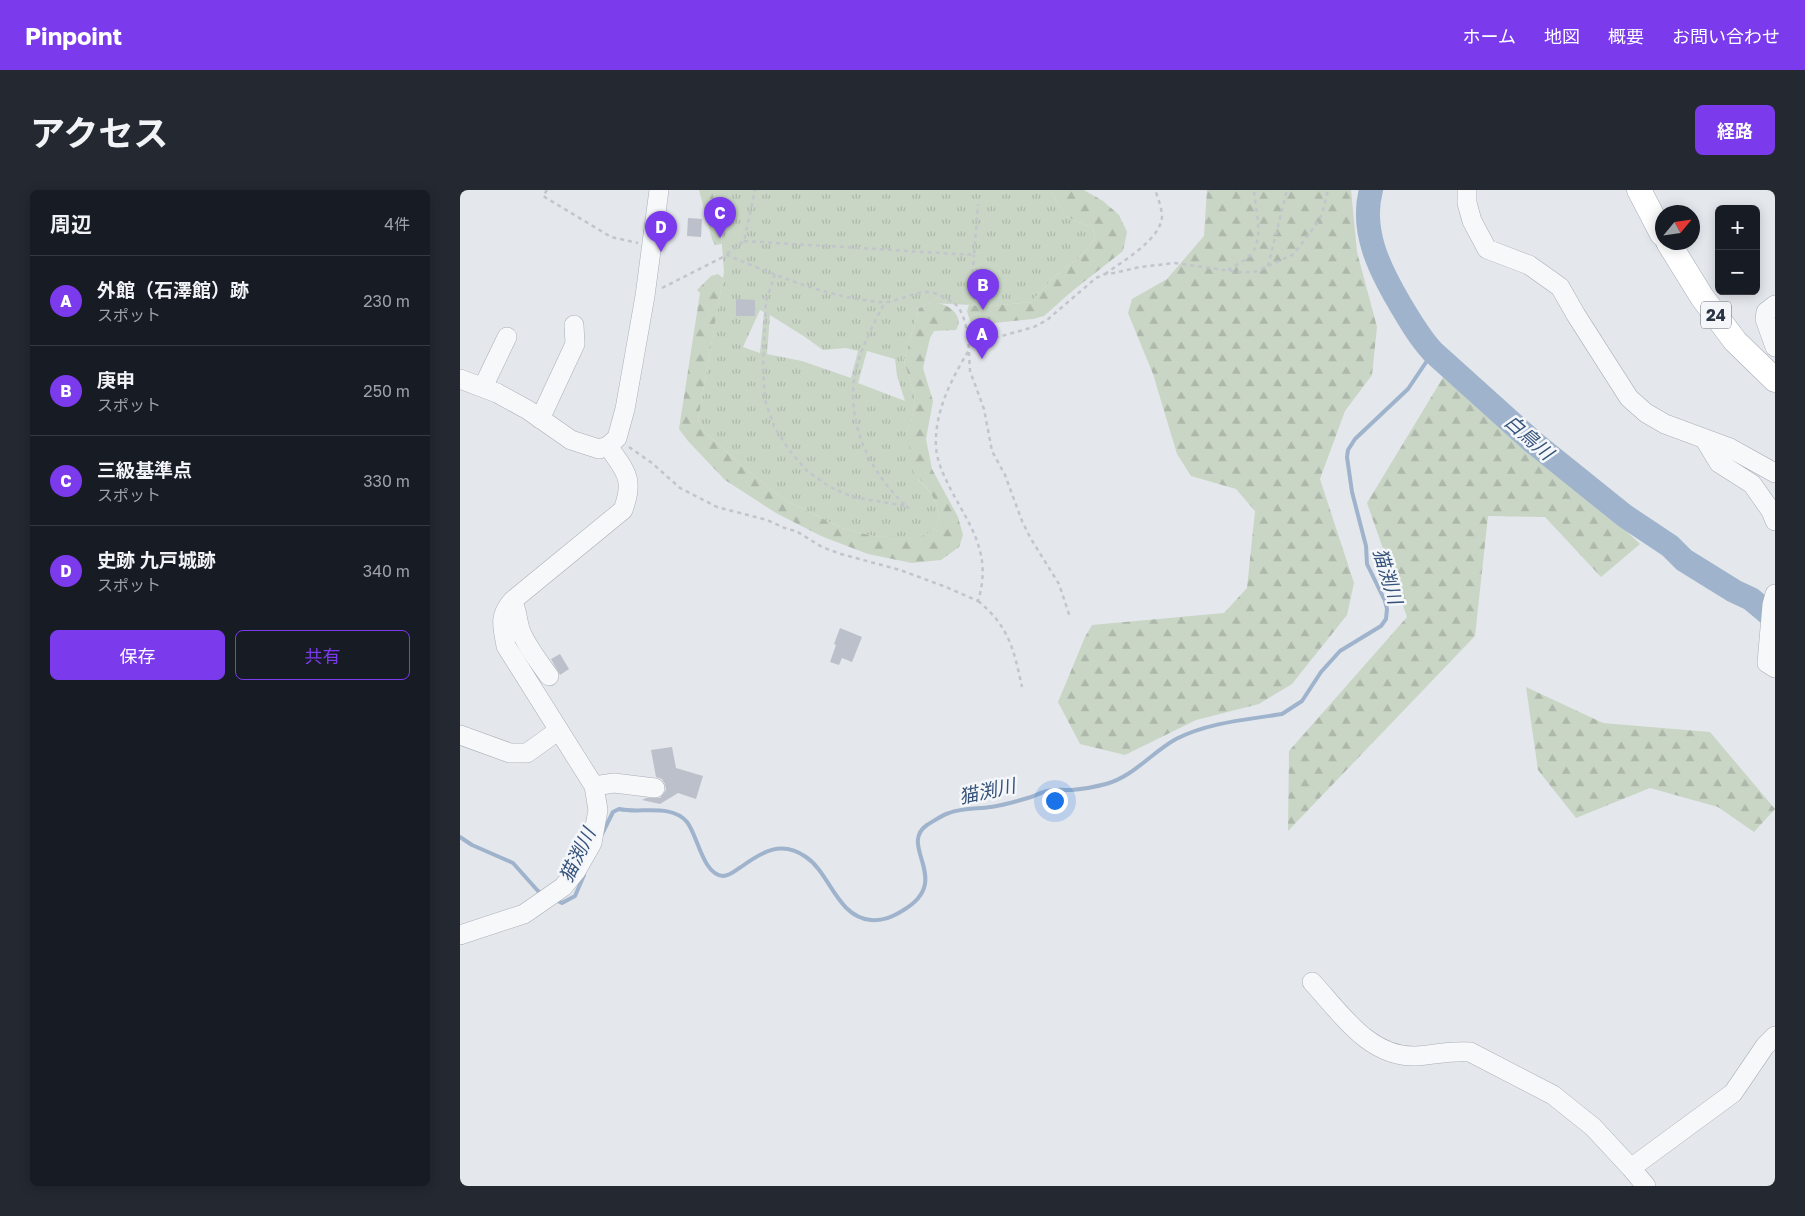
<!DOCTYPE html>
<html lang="ja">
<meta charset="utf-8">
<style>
:root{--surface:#171b24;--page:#242831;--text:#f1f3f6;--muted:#9ea1a6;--line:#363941;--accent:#7c3aed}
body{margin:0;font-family:"Golos Text","Noto Sans JP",sans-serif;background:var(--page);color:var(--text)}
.controls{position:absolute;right:15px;top:15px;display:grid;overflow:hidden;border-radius:8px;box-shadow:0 2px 12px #0003}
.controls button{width:45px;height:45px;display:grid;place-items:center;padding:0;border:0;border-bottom:1px solid var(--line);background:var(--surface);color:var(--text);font:25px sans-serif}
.compass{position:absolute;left:1195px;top:15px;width:45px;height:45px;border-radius:50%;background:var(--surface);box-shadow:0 2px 12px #0003;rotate:61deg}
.you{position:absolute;left:594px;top:610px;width:18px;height:18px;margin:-12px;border:4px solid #fff;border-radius:50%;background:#1a73e8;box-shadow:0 0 0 8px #1a73e833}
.badge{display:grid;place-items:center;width:32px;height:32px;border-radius:50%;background:var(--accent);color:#fff;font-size:16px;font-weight:700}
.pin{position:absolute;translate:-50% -41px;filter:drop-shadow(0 1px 2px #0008)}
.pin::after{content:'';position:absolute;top:26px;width:18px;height:15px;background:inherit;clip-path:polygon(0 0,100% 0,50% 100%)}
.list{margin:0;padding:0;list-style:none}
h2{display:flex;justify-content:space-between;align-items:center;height:65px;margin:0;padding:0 20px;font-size:21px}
h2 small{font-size:16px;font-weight:400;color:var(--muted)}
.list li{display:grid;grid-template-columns:32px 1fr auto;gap:15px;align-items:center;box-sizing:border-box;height:90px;padding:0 20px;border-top:1px solid var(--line)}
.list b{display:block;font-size:19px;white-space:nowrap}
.list p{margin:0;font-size:16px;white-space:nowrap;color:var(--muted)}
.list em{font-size:16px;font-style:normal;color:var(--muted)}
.actions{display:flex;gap:10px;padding:15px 20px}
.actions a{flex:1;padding:11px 0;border:1px solid var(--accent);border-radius:8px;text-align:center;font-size:18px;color:var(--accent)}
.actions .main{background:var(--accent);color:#fff}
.map{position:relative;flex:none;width:1315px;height:996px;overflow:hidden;border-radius:8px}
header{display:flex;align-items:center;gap:30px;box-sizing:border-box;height:70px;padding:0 25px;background:var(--accent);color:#fff}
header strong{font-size:24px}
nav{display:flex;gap:28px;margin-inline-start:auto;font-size:18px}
.intro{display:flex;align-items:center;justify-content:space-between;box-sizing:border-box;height:120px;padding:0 30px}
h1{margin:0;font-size:35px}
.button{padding:12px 22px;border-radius:8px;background:var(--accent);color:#fff;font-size:18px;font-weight:700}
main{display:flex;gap:30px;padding:0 30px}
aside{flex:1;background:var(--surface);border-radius:8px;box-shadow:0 2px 12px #0003}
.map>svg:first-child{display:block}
.grass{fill:url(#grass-tufts);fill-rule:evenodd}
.forest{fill:url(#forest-firs)}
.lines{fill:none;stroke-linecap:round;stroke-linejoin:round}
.stream{stroke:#9fb4cc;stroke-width:4}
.river{stroke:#9fb4cc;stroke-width:24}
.building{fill:#bbc0ca}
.minor-casing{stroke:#a9aeb7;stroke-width:20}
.major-casing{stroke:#a3abb8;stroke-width:25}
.path{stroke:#c2c5cb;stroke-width:2.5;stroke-dasharray:4 4;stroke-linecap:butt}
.minor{stroke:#f7f8fa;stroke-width:19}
.major{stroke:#fff;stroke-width:24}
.labels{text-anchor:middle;stroke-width:5;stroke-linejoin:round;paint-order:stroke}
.shield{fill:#f4f6f9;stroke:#676e7b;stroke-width:1}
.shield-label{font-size:16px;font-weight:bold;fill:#2b3445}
.water-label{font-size:19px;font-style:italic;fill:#34527a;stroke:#f4f6f9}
</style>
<header>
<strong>Pinpoint</strong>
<nav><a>ホーム</a><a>地図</a><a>概要</a><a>お問い合わせ</a></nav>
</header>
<div class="intro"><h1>アクセス</h1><a class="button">経路</a></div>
<main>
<aside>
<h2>周辺<small>4件</small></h2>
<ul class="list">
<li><span class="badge">A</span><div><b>外館（石澤館）跡</b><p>スポット</p></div><em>230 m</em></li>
<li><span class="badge">B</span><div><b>庚申</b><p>スポット</p></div><em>250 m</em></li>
<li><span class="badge">C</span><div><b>三級基準点</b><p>スポット</p></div><em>330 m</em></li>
<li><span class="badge">D</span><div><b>史跡 九戸城跡</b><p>スポット</p></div><em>340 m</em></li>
</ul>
<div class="actions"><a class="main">保存</a><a>共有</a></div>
</aside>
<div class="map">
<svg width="1315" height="996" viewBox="0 0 1315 996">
<defs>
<pattern id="grass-tufts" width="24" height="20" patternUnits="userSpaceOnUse" patternTransform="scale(1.25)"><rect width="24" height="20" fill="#c9d6c5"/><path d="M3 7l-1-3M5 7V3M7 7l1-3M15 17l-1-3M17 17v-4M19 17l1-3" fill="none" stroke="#adb8ab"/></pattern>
<pattern id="forest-firs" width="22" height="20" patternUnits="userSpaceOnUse" patternTransform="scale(1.25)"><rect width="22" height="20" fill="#c9d6c5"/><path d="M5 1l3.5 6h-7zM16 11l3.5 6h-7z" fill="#adb8ab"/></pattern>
</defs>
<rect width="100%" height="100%" fill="#e4e7ec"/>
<!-- grass -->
<path class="grass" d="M252,0H590L605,26L633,38L635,49L621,66L594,87L571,112L533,116L470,113L459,118L444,171L454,203L455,214L452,228L447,241L459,290L471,303L477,316L479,332L473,341L460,348L413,346L382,338L325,310L281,275L243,240L238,230L264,82L261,43L254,17ZM300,120L304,122L300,163L283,157ZM310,125L345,147L363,160L386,158L398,161L391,188L342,171L307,164ZM407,161L435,169L437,186L445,211L398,193Z"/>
<!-- forest -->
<path class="forest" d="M239,0H252L262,54L255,55L252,49Z
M590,0H624L643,11L659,25L667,42L663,61L611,102L584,126L573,129L514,135L511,134L507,121L509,115L533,116L571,112L594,87L621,66L635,49L633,38L605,26Z
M747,0H891L897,62L917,137L912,185L885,221L860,289L894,393L887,425L832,494L799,514L736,530L665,565L620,554L598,512L625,447L632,435L764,423L787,398L795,321L776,299L731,286L717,264L693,184L668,123L672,109L707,89L744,46Z
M258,84L263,88L238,230L243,240L281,275L325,310L382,338L413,346L460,347L473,341L479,332L477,316L471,303L453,282L448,249L447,241L452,228L455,213L454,203L444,171L459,118C463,117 467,113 471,113C485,111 506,125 496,140L474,141L470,148L463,178L473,211L466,249L472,279L498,327L503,345L499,357L481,370L452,373L408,364L361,346L316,323L265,290L228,251L219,239L240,103L237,100L251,86Z
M990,176L1180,354L1141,387L1085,327L1028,326L1015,446L828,641L829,561L947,427L907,313Z
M1066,497L1143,533L1250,542L1315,619L1294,642L1258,617L1190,598L1116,628L1078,580Z"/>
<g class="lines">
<!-- stream -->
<path class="stream" d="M142,644L153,622L159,619C180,624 211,613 227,632C238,646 243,685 263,686C270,686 276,680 281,677C303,661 322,650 346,667C370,683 377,727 411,730C423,731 432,727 442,721C495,691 437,656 467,635C474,631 482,625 489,623C502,618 517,619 531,617C544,615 558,611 571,607C577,605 582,602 587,601C595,599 604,600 612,600C623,599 635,597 646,594C674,586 691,563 716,549C750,532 786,530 822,524L842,511L861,482L880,461L921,436L926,429L927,419L925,411L907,374L906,356L892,302L887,267L888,260L895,249L948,199L973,162
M0,647L12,655L53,673L78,701L84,704
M94,709L102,713L115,706L124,685"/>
<!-- river -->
<path class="river" d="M911,0C900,41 920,80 940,114C950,131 960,148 973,162L1073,252L1165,326L1210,356L1224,370L1274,401L1291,409L1315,429"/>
</g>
<!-- building -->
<path class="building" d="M228,28L242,29L241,47L227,46Z
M276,109L295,110V126H276Z
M380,438L402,447L392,472L382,468L379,475L370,472L376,455L374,454Z
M100,464L109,479L100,485L91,469Z
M212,557L216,578L243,586L236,609L218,603L200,614L182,610L186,608H200L206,600L205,594L202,589L196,587L191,560Z"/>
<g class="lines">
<!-- minor casing -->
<g class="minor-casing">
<path id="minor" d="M1007,0V13L1012,31L1027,59L1069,75L1100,97L1116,125L1169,208L1186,223L1205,234L1270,258L1315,283
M1315,115L1306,122L1305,129L1315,157
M0,189L37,203L68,220L111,250L139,259L148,256L157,248L165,219L185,106L199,0
M23,197L47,147
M80,229L115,154L114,135
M1245,250L1259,273L1292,294L1311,321L1315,331
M1315,404L1312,415L1307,473L1315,478
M52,411C58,421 57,432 61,442C68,458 79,472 89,486
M0,545L50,563H67L99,540
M134,596L154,593L195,598
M0,745L64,724L103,697L116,681L132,653L138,620L134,596L46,456C43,437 38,427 52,411L163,320C175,288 165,281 148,256
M852,792C880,822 909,868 956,866C974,865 991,860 1010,862L1093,905L1133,937L1171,978
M1186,996L1171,978L1273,903L1305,856L1315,846"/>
</g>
<!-- major casing -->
<g class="major-casing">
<path id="major" d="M1179,0L1202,44
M1208,52L1242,107L1275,151L1315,190"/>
</g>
<!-- path -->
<path class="path" d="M87,0L83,6L151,47L178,53
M284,51L514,65L518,14
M267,64L284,51L295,0
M808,76L827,0
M768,80C776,75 789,69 794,60C803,43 795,18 794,0
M315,84L306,111L303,176L305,210L314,236L329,260L347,281L370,297L393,307L446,316C412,284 388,239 394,190C398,164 412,136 425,112
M645,84C663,71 700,50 702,27C702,19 698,7 695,0
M202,98L267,65C315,85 371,109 423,112C437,113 454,101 468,102C474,102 484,107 489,110C503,116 505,133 508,146L517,150H527L574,137L587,130L636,88L645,84L654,83L680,77L715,73L778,82H795L832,65L840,56L858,32L862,24L868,0
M511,99L514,65
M508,146L510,181L524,219L532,261L545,285L562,331L571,349L599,394L610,427
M169,257L192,273L220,298L257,317L307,330L327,339L336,341L362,357L381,364L440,380L486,397L518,411C532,365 512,339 491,300C484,286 477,272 476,257C474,222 492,188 509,160
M446,316L451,320
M518,411C549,436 554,460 562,497"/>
<!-- minor -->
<use href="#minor" class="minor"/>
<!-- major -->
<use href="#major" class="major"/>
</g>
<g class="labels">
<!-- shield labels -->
<rect class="shield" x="1241" y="111.5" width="30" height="27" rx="4"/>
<g class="shield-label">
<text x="1256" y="131">24</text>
</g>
<!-- water labels -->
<g class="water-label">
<text transform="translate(1069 247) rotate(41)" y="7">白鳥川</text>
<text transform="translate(928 386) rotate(73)" y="7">猫渕川</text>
<text transform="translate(527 601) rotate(-12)" y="7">猫渕川</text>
<text transform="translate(117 665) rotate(-64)" y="7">猫渕川</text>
</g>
</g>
</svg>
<div class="controls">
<button>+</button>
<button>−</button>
</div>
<svg class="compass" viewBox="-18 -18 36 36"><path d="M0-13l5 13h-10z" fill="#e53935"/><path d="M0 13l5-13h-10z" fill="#9ea1a6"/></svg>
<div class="you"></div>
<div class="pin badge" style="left:522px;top:169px">A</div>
<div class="pin badge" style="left:523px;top:120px">B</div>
<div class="pin badge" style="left:260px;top:48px">C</div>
<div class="pin badge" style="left:201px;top:62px">D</div>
</div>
</main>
